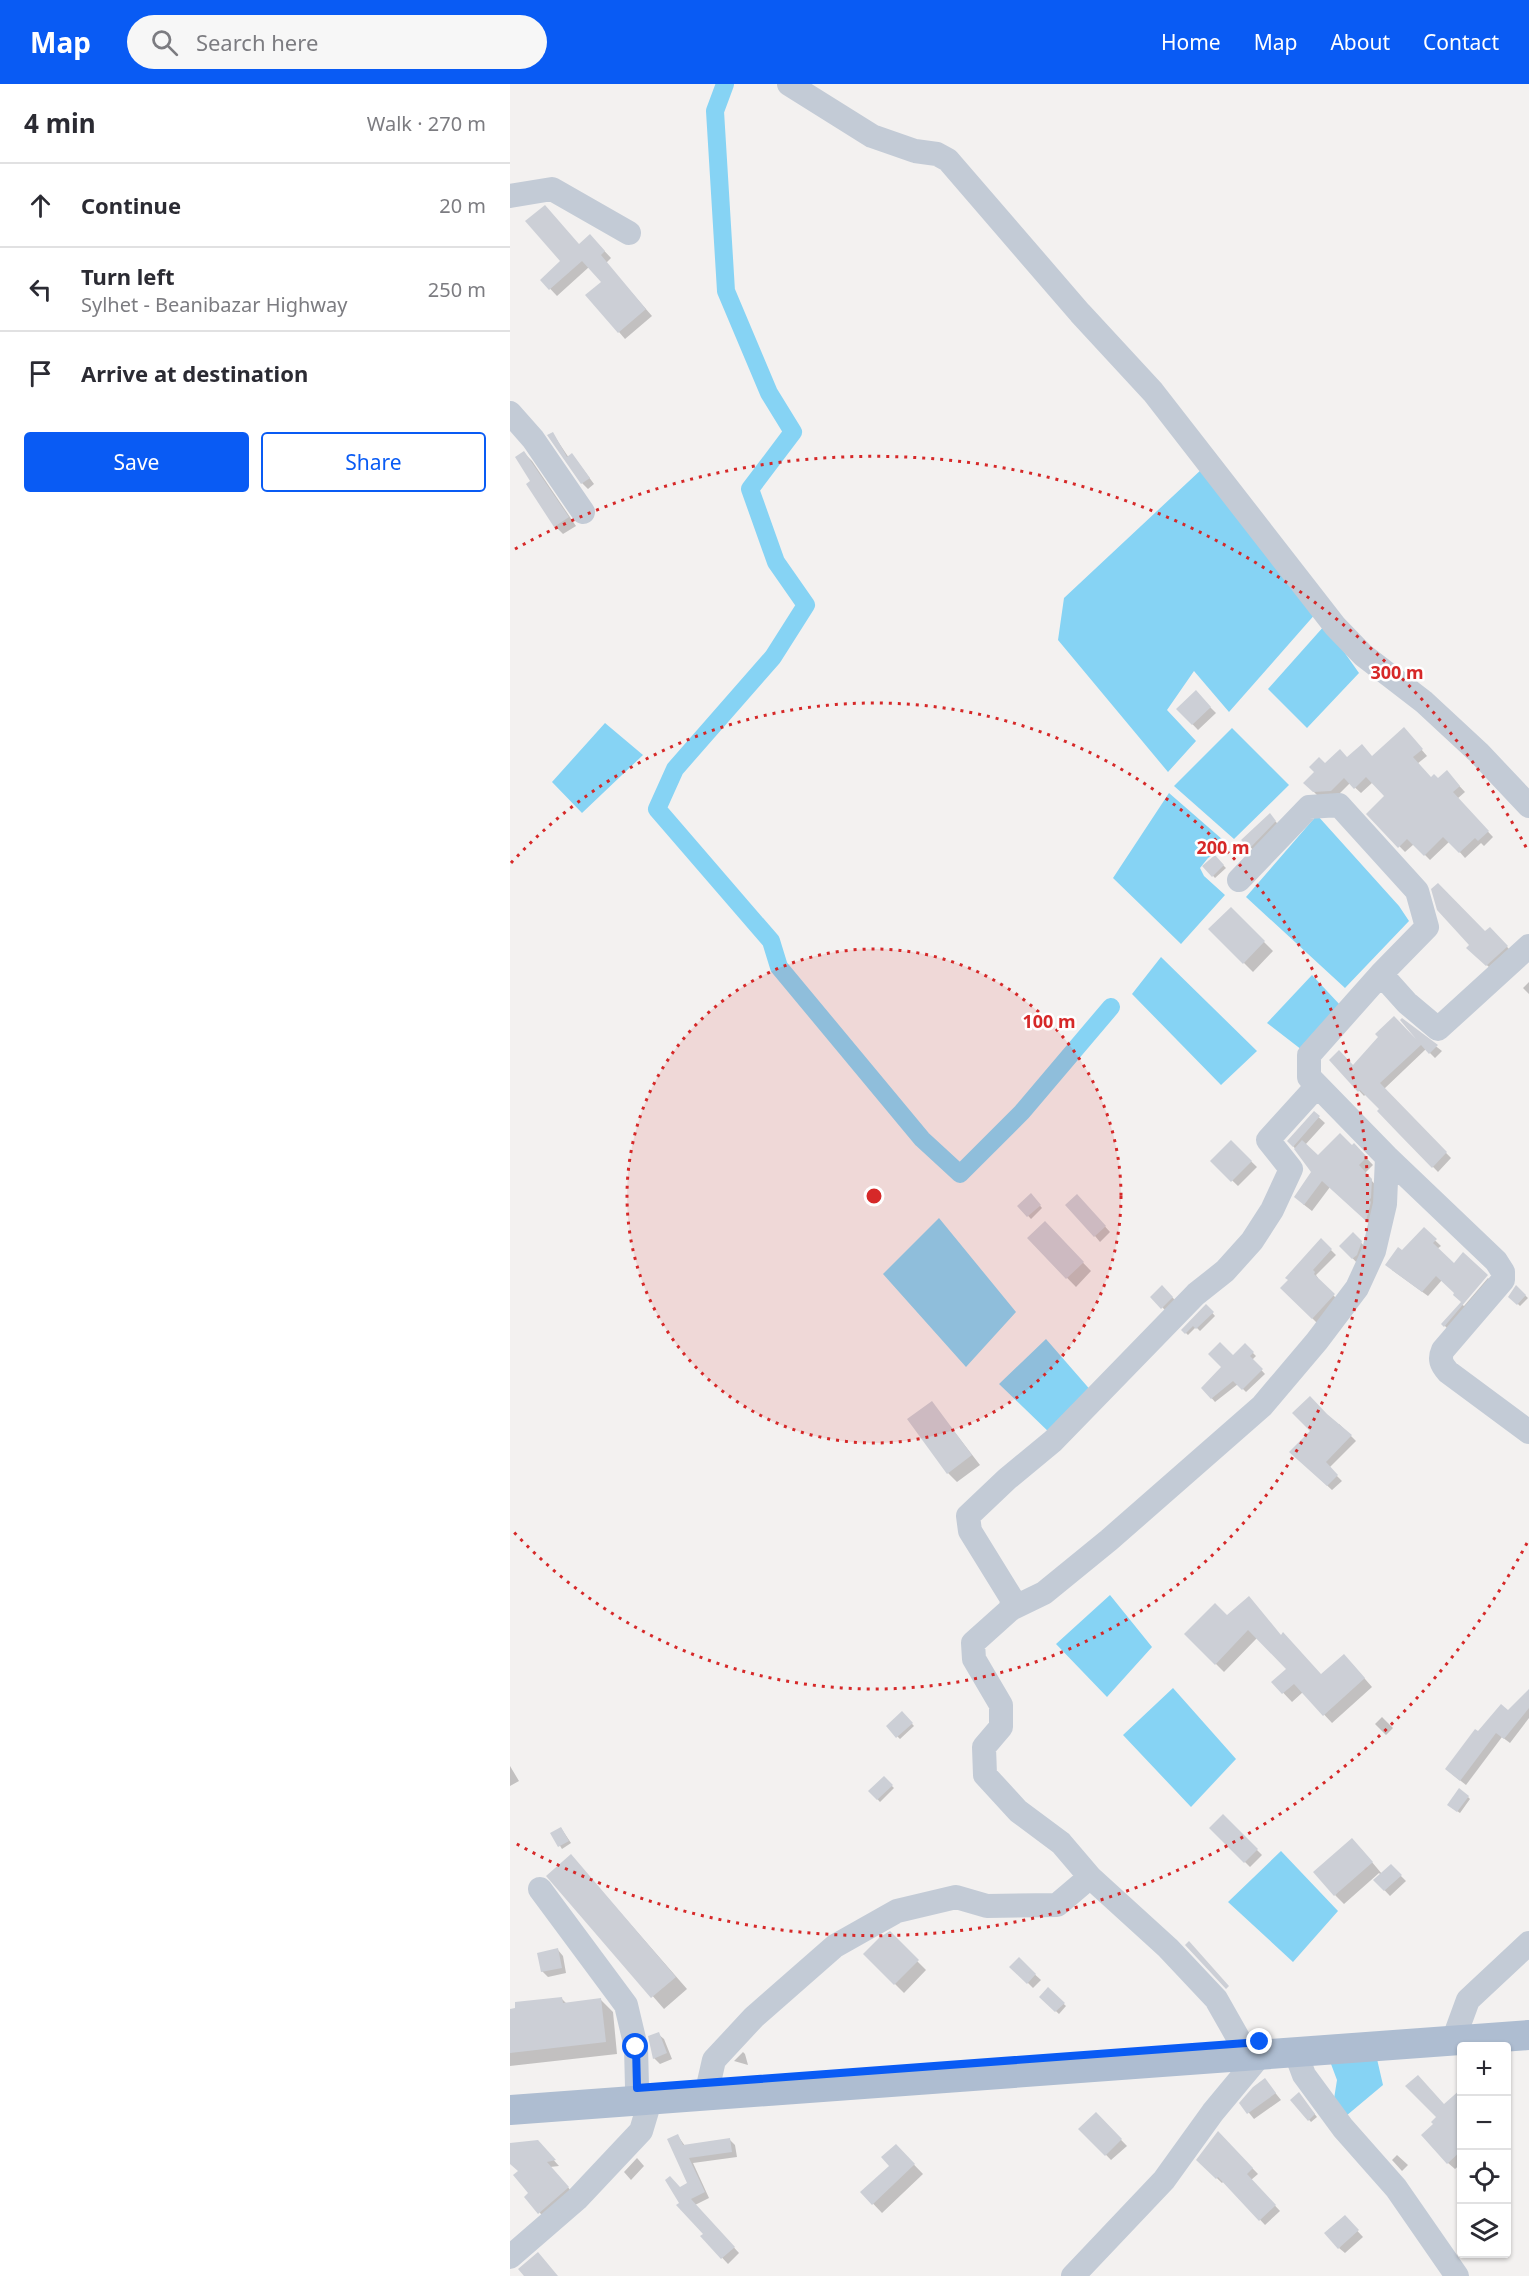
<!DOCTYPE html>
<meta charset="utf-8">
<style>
:root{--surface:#fff;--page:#f7f7f7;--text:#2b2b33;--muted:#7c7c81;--line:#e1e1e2;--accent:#095bf4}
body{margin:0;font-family:"Noto Sans",sans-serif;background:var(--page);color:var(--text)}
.controls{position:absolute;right:18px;bottom:18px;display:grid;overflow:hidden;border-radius:6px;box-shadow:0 2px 4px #0004}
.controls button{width:54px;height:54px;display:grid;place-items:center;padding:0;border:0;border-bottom:2px solid var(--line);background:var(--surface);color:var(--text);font:30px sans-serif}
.stop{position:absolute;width:18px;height:18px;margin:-14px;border:4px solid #095bf4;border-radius:50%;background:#fff}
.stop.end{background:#095bf4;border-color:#fff;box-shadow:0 2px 6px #0008}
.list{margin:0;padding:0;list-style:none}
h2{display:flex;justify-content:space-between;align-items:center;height:78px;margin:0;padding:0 24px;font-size:26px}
h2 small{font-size:20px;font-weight:400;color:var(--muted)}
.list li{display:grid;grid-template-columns:39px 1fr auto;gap:18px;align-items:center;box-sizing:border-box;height:84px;padding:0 24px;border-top:2px solid var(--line)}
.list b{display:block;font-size:22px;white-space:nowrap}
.list p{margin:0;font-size:20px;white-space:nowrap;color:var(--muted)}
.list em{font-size:20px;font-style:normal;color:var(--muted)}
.actions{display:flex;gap:12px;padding:18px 24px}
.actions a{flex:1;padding:14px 0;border:2px solid var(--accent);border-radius:6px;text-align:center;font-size:21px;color:var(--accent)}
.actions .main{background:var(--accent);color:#fff}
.icon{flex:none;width:33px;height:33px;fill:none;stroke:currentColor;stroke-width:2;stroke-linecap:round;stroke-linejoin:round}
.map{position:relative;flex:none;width:1019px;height:2192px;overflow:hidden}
header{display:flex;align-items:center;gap:36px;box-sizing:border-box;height:84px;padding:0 30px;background:var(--accent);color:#fff}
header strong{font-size:28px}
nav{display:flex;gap:33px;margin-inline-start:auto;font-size:21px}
.search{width:420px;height:54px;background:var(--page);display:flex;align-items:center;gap:15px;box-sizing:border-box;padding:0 21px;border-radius:33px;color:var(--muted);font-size:22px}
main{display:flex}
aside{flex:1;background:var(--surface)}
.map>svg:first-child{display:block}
.water{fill:#86d3f4}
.shadow{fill:#0003}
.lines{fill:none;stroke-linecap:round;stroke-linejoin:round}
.canal{stroke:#86d3f4;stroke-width:18}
.building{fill:#cccfd6}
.minor{stroke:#c3cbd6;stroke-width:24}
.major{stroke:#aebdd1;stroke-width:30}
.route{stroke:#095bf4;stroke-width:8}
.ring{fill:none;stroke:#d62828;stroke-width:3;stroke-dasharray:3 6}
.centre{fill:#d62828;stroke:#fff;stroke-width:3}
.ring-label{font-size:18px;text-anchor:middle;font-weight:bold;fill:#d62828;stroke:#fff;stroke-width:5;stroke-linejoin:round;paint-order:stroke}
</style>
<header>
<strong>Map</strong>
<div class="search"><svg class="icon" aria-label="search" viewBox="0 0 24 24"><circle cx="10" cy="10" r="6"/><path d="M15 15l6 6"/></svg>Search here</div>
<nav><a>Home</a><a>Map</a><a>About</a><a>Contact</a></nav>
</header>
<main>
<aside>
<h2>4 min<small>Walk · 270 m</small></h2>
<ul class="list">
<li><svg class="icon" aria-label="ahead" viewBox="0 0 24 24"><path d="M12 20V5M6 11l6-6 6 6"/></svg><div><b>Continue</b></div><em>20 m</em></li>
<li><svg class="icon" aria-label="left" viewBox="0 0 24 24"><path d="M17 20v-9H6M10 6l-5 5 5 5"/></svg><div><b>Turn left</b><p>Sylhet - Beanibazar Highway</p></div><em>250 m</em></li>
<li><svg class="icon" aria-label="arrive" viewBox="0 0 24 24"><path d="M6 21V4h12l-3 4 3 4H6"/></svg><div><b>Arrive at destination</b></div></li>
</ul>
<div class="actions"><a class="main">Save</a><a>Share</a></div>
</aside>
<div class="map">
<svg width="1019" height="2192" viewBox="0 0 1019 2192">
<rect width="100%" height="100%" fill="#f3f1f0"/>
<!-- water -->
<path class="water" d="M693,384L807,528L719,628L684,587L657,626L686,657L658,688L548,556L554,514Z
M815,541L849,589L797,644L758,605Z
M95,639L133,671L72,729L42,698Z
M722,644L779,701L724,755L664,702Z
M659,709L713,756L716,763L710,770L706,769L698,774L690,784L694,792L715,811L671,860L603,794Z
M807,731L889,822L899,837L835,904L736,813Z
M651,873L747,967L711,1001L622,910Z
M802,891L831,922L792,966L757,939Z
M429,1134L506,1228L456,1283L373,1190Z
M536,1255L583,1309L543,1352L489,1300Z
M600,1511L642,1563L597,1613L546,1560Z
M663,1604L726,1675L681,1723L613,1651Z
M771,1767L828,1827L783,1878L718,1818Z
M867,1975L873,2001L836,2032L823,2021L827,1996L821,1980Z"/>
<!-- shadow -->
<path class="shadow" d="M87,159L101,174L96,179L142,232L115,255L109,248L93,198L79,183L47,212L32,196L70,162Z
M43,350L59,374L67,377L84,400L78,405L72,399L40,351Z
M14,369L22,377L66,442L53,450L45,442L18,400L22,397Z
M686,609L706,629L688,646L668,625Z
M899,651L917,672L907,680L921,695L928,696L942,694L955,708L947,715L983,753L974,762L971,759L955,774L940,757L920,776L904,760L895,768L858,730L876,712L863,698L851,709L840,699L827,712L810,714L795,699L815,681L837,675L863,673Z
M760,732L771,743L746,769L734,756Z
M705,773L716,784L705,794L694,782Z
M721,825L763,867L743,888L700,845Z
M980,845L999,865L979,883L958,864Z
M1019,898V910L1013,904Z
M892,936L932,967L925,974L916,965L874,1005L941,1074L928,1088L889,1048L871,1025L856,1010L854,1012L821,976L843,983L908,959L910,958Z
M804,1029L815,1039L795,1061L808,1073L844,1061L863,1081L855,1089L868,1104L864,1143L820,1103L802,1127L793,1120L803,1087L779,1057Z
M721,1058L747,1083L728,1102L702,1077Z
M521,1111L532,1124L521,1135L509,1122Z
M572,1117L600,1148L590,1158L585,1152Z
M535,1139L581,1187L566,1203L519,1155Z
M914,1146L931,1162L927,1165L932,1196L918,1212L882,1186L892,1168Z
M843,1150L856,1164L848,1180L831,1162Z
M811,1156L826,1171L806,1191L808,1194L807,1195L828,1216L807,1239L772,1204Z
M978,1194L982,1198L940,1247L933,1240L951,1220L954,1222Z
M652,1203L667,1218L657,1228L642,1213Z
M1006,1203L1018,1214L1010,1222L1000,1212Z
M696,1222L705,1232L690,1247L686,1243L678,1251L673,1246Z
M735,1261L746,1272L742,1276L755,1290L736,1308L728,1300L705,1318L693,1304Z
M422,1319L470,1381L447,1398L438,1389Z
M829,1340L846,1357L819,1384L832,1397L822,1406L781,1368Z
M717,1533L772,1552L812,1592L842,1580L862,1603L822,1639L793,1608L782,1618L763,1598L778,1585L747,1554L714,1588L676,1550Z
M1019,1607V1634L1000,1659L992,1653L956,1701L942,1690L968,1649L998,1628Z
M392,1629L404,1642L390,1655L378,1643Z
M872,1633L883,1644L876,1651L865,1640Z
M0,1682L9,1697L0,1702Z
M374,1694L384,1704L370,1718L360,1707Z
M958,1713L960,1715L950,1729L941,1723Z
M713,1732L752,1771L740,1783L701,1744Z
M51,1744L61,1759L52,1765L42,1749Z
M851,1765L872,1790L881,1782L896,1797L880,1812L865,1796L871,1791L869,1789L834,1820L825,1811Z
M61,1772L177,1905L154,1925L38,1792Z
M379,1849L416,1886L394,1909L355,1870Z
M48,1866L53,1872L56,1889L38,1893L32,1887Z
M509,1876L531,1896L523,1904L502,1883Z
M538,1906L556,1922L549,1930L531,1913Z
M51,1914L57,1920L91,1916L103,1928L107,1970L0,1982V1926Z
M148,1950L154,1955L162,1975L150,1980L144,1974L140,1953Z
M233,1968L235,1970L238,1981L224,1977Z
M755,1996L771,2016L744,2035L731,2019Z
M952,2007V2079L945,2085L938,2079L925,2040L935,2022Z
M791,2013L807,2033L801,2038L782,2016Z
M586,2030L617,2062L601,2076L571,2045Z
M708,2049L748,2090L741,2096L770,2127L755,2141L714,2097L712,2099L688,2076Z
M168,2052L175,2062L219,2055L225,2061L227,2073L183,2079L199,2114L185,2121L229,2169L218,2180L192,2152L195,2150L171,2120L170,2105L179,2100Z
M0,2061L33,2064L49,2082L40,2083L63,2109L35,2134L30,2129L10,2087L0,2078Z
M386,2062L413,2090L372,2129L352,2108L381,2082Z
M887,2071L898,2081L892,2087L882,2076Z
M127,2074L134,2082L121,2096L114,2088Z
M840,2139L853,2153L835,2169L829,2164Z"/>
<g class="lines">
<!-- canal -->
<path class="canal" d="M215,0L205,27L216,207L259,309L283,348L240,405L266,478L296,521L263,573L165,685L147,725L261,857L269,883L412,1055L450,1090L512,1028L601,923"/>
</g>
<!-- building -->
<path class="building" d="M35,121L69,160L80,150L95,167L91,171L136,225L108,249L75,211L91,198L72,177L39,206L30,196L50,177L15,137Z
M43,348L57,373L62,369L80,394L71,400L37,351Z
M14,367L59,433L44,443L16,400L20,397L5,373Z
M686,606L701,623L682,641L666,625Z
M894,643L913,665L903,673L921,693L924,690L928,694L937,686L950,702L943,708L979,747L968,757L965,754L949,769L933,753L914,772L897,755L888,764L856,730L874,712L856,693L844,705L834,694L821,707L803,708L793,699L804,688L799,683L809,673L815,679L830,665L837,673L852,660L862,672Z
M760,729L766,737L740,764L731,756Z
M705,771L714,781L702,793L692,782Z
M928,799L975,847L980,843L998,862L976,882L956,864L959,861L927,826L921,805Z
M721,823L755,857L733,880L698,845Z
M884,932L906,955L890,936L892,934L928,961L919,970L911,961L870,999L937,1068L922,1084L888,1049L867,1027L869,1025L850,1006L848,1008L819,976L829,966L843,981L868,953L865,950Z
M804,1027L810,1032L783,1063L777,1057Z
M830,1049L842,1061L844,1059L857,1073L849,1081L862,1095L861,1114L859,1116L861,1118L856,1137L812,1097L794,1121L784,1113L801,1088L784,1065L792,1056L808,1071Z
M721,1056L742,1077L721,1098L700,1077Z
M521,1109L531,1121L517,1133L507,1122Z
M567,1110L596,1142L584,1153L555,1121Z
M535,1137L574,1178L556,1195L517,1154Z
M914,1143L927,1155L923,1159L944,1179L953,1168L978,1191L934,1243L931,1240L951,1218L943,1211L944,1209L926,1192L912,1208L875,1181L888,1163L892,1166Z
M843,1148L852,1157L847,1171L842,1175L829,1162Z
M811,1154L822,1165L803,1186L805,1188L804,1190L825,1210L802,1235L770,1204L778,1196L775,1194Z
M652,1201L663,1213L651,1225L640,1213Z
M1006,1201L1016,1211L1007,1221L998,1213Z
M696,1220L704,1228L686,1245L683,1242L675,1250L671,1246Z
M710,1258L723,1271L735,1259L744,1268L740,1272L753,1285L732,1306L723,1297L701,1315L691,1304L711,1283L698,1270Z
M800,1312L817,1330L842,1351L816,1378L828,1391L817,1402L779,1368L800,1347L782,1329Z
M422,1317L462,1371L437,1390L397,1335Z
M739,1512L771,1551L773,1548L811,1590L834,1570L855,1594L813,1632L784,1600L772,1610L761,1598L776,1585L738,1546L705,1581L674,1550L705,1519L717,1531Z
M1019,1605V1624L994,1655L986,1649L950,1697L935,1685L965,1645L968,1647L991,1620L998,1626Z
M392,1627L403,1639L386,1654L376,1642Z
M374,1692L383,1701L367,1716L358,1707Z
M949,1704L959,1712L947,1728L937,1721Z
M713,1730L748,1765L734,1779L699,1744Z
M51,1743L59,1757L48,1763L40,1749Z
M842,1754L863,1778L824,1812L803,1788Z
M61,1770L166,1893L141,1914L36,1792Z
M881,1780L892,1791L874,1807L863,1796Z
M380,1847L409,1876L384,1901L353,1870L370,1853Z
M679,1857L719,1902L716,1905L675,1861Z
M48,1864L52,1884L31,1888L27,1869Z
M509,1873L526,1890L517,1900L499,1883Z
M538,1903L555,1919L545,1928L529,1913Z
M52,1913L53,1919L91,1914L96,1958L0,1969V1925L5,1924V1918Z
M149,1948L157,1969L143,1975L138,1952Z
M908,1991L934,2020L951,2005V2067L937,2080L911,2051L923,2040L921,2038L926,2033L895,2002Z
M755,1994L766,2009L737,2030L729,2019L743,2003Z
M789,2008L805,2030L798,2037L780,2016Z
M586,2028L612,2055L595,2072L568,2045Z
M708,2047L743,2084L737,2090L766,2121L749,2137L708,2093L706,2095L686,2076Z
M168,2050L173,2061L220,2054L222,2068L179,2074L195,2108L181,2115L225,2163L211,2175L190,2152L193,2150L166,2121L169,2119L155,2096L160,2092L170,2103L177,2099L157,2055Z
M28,2056L46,2076L37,2078L59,2103L28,2130L14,2113L18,2109L3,2091L8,2087L0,2080V2059Z
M386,2060L405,2080L362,2121L350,2108L379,2082L371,2073Z
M835,2131L849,2146L828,2165L814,2149Z
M28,2168L48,2192H14L8,2185Z"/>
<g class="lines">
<!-- minor -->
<path class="minor" d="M279,0L362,52L405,67L427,70L438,76L570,229L643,308L825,542L853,571L914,618L969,669L1019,722
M0,112L42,105L119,149
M0,329L23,355L73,428
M729,796L799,723L829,721L907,807L917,843L871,890L799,971V993L877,1073L986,1177L993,1188V1196L933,1266C929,1275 931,1280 938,1288L1019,1348
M871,890L897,919L928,945L1019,862
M501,1525L534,1509L599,1456L752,1322L807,1257L847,1204L864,1167L875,1120L877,1073
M30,1805L116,1921L126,1963L127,2003
M947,1946L958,1916L1019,1859
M731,1959L706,1915L658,1864L580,1793L551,1759L508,1727L475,1691L474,1663L491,1643V1621L464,1575L463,1559L501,1525L502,1515L460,1447L458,1432L497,1395L543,1357L686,1210L715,1187L742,1157L762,1126L781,1085L758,1056L807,1002
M785,1967L794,1991L833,2044L886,2104L947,2192
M199,1998L204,1976L244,1933L325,1862L387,1827L446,1813L477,1822L547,1821L580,1793
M0,2173L67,2115L131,2047L140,2017
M563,2192L654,2096L703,2028L752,1969"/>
<!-- major -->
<path class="major" d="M0,2026L1019,1951"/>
</g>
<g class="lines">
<!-- route -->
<path class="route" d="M126,1963L127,2004L750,1958"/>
</g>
<!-- distance rings -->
<circle cx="364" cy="1112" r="247" fill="#d62828" fill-opacity=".12"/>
<g class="ring">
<circle cx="364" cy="1112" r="247"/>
<path d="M1 779A493 493 0 1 1 1 1445"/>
<path d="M1017 1459A740 740 0 0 1 5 1759M5 465A740 740 0 0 1 1017 765"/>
</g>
<circle cx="364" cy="1112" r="9" class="centre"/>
<g class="ring-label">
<text x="887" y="595">300 m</text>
<text x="713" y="770">200 m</text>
<text x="539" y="944">100 m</text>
</g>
</svg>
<div class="controls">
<button>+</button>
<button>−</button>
<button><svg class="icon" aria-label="locate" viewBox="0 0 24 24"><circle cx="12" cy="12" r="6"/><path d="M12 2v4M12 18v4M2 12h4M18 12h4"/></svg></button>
<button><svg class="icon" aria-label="layers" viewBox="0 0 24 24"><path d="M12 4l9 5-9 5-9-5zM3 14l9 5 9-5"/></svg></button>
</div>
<div class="stop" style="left:126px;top:1963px"></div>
<div class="stop end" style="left:750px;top:1958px"></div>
</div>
</main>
